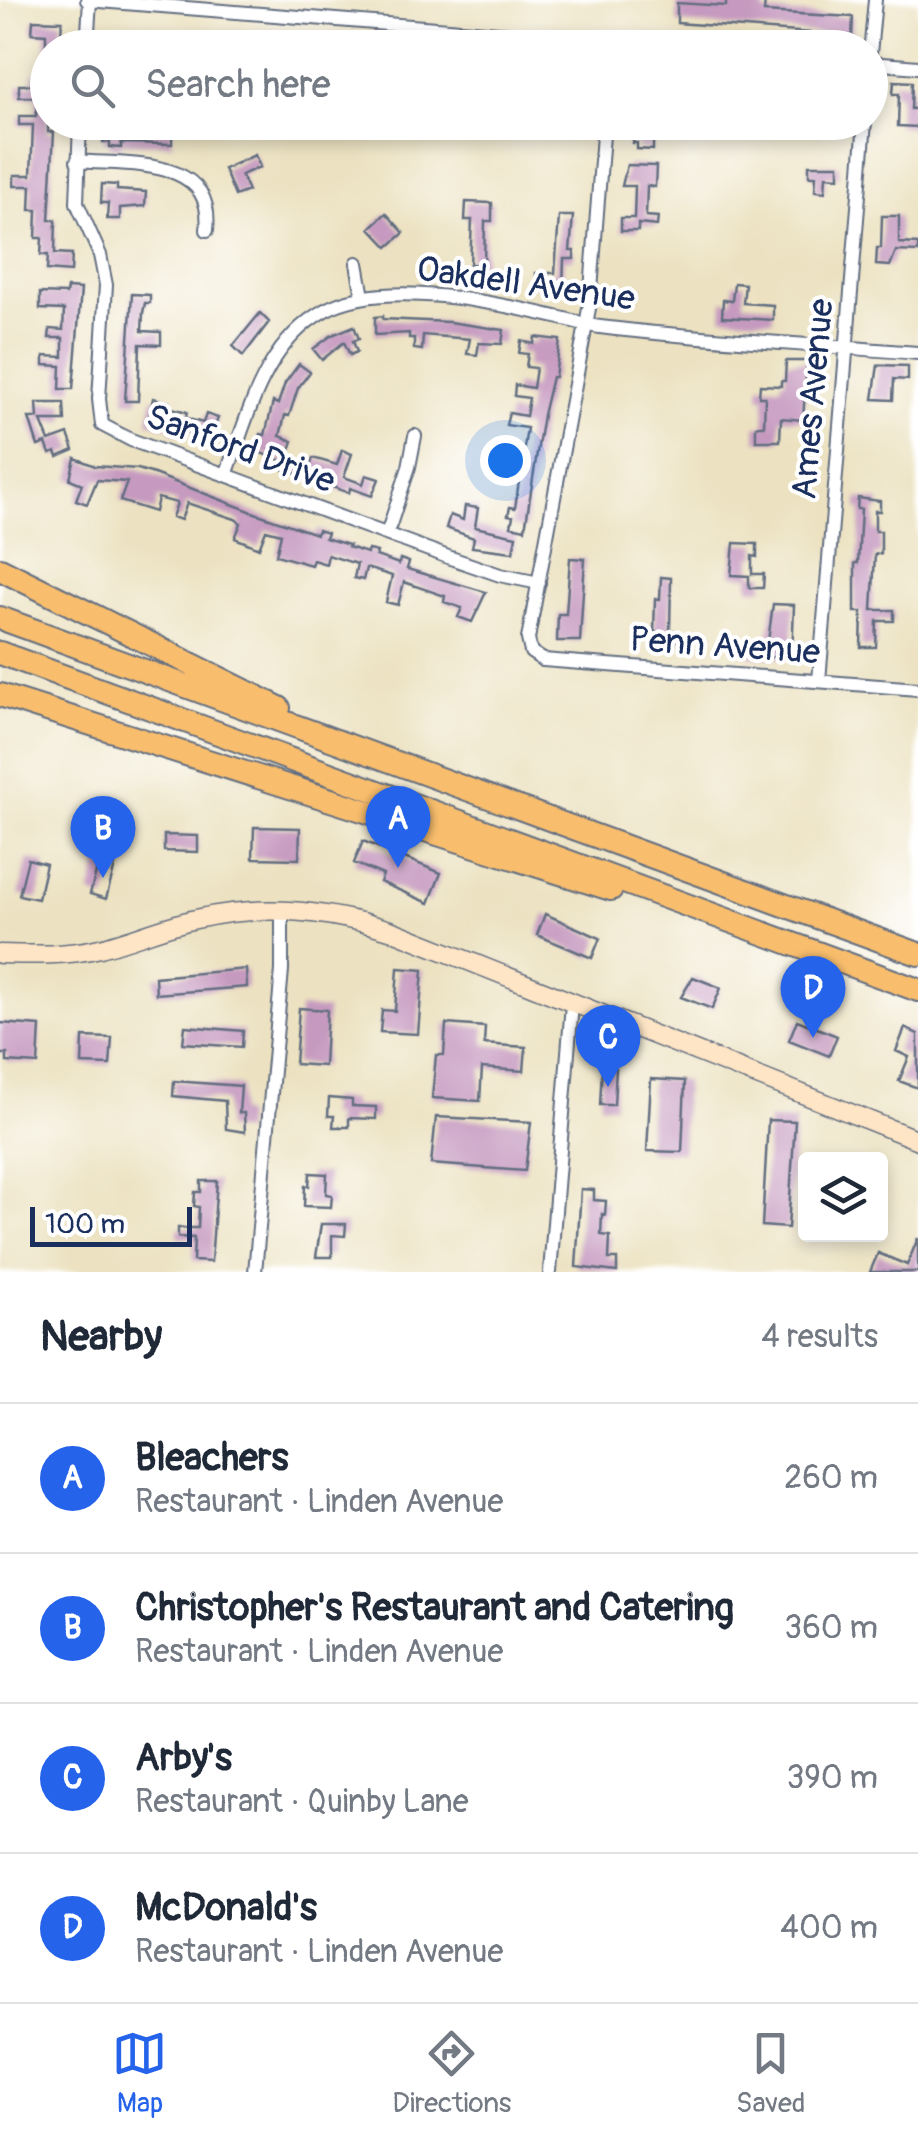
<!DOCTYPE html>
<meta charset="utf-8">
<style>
:root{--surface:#fff;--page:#f2f2f3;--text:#1f2937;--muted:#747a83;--line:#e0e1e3;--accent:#2563eb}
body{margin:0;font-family:Pangolin,sans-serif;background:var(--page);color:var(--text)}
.controls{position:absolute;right:30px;bottom:30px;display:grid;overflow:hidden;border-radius:10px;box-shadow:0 5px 15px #0003}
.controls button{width:90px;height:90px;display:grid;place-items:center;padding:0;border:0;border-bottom:2px solid var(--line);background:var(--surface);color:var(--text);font:50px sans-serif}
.scale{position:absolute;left:30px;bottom:25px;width:162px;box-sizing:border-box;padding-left:10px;border:5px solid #1b2f5e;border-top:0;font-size:28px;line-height:35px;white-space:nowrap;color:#1b2f5e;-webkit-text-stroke:8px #fff;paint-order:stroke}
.you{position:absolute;left:505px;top:460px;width:35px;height:35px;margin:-25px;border:8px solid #fff;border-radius:50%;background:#1a73e8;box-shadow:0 0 0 15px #1a73e833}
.badge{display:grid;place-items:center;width:65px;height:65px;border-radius:50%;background:var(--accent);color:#fff;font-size:32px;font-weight:700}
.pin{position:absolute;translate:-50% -82px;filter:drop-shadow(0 2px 5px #0008)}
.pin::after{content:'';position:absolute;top:52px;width:35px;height:30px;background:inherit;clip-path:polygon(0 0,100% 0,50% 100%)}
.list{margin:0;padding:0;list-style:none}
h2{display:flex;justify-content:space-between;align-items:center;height:130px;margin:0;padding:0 40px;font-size:42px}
h2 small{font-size:32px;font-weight:400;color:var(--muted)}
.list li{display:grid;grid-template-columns:65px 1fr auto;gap:30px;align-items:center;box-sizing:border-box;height:150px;padding:0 40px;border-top:2px solid var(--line)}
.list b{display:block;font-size:38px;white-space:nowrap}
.list p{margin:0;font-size:32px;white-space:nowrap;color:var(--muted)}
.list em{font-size:32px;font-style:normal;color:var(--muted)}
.icon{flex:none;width:55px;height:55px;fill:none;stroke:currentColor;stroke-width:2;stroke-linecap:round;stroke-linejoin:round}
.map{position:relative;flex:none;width:918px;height:1272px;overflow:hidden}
.search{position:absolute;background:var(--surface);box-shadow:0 5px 15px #0003;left:30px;right:30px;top:30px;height:110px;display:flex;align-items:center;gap:25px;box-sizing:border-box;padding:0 35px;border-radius:55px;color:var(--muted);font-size:38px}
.sheet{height:730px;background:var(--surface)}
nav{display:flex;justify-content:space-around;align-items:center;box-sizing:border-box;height:140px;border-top:2px solid var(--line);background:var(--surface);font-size:28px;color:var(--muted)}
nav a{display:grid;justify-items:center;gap:5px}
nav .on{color:var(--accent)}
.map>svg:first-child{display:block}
.building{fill:#c69ac0}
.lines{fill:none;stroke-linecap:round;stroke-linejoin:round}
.minor-casing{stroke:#646e81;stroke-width:16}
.secondary-casing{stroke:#646e81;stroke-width:21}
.motorway-casing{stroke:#646e81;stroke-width:26}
.minor{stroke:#fff;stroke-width:12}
.secondary{stroke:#fde5c5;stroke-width:18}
.motorway{stroke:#f9be6d;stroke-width:22}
.labels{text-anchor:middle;stroke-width:8;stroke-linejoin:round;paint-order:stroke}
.street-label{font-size:35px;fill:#1b2f5e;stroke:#fff}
</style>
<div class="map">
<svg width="918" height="1272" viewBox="0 0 918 1272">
<rect width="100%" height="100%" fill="#fff"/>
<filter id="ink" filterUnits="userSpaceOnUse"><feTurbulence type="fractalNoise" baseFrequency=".01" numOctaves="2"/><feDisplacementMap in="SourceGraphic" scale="20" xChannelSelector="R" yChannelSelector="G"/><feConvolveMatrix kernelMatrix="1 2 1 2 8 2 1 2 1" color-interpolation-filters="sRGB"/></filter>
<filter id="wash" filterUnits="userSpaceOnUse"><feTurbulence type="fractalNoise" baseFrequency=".0048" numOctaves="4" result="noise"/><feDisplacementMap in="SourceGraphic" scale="40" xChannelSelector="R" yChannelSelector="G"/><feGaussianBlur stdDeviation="2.25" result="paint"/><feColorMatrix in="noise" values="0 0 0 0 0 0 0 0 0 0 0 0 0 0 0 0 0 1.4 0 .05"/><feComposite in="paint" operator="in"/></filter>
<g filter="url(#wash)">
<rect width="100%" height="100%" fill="#ece2c1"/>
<g id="blocks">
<!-- building -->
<path class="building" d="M726,0H765L764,12L853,17L852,36L677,23V3L726,6Z
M33,20L62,21L60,48H46V34L32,33Z
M34,73H48V132H54L49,220H56L55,253L72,254L71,272L47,270L48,255H41L42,238H36L37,210H30L31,186H14V175H31L33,125H19V116H36L37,97H19V85H33Z
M894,81L912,82L911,109H918V127L898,126L899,94H893Z
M634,122H653V150L637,149V143H633Z
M109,123H122V129L172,130V144L121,143V148L110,147V142H103V128H109Z
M255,155L260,167L241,175L248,191L235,196L224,169Z
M627,165L656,166L655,187L647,186L646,216L658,217L657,226L638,224V231H621V218H634L635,186H622Z
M809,165H839V177L826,176L825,192L815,191L816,176H809Z
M102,184L117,185V190L146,192L145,206L120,208V219H107L108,203H101Z
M466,202L492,203V221H485L484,265L470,264L472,220H465Z
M386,213L404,233L388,247L370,228Z
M559,216H573L570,251H574V259H564L563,288L536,287V273H555Z
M882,216H899V243L918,244V252L896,251L890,266L876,265L877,248H881Z
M734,283L745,284L743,303L773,305V320L722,317L723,300L732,301Z
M67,288L81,289L73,389H60L61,366L44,365V356L63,357V338H49L50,329L63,330L64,310L40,309V293L66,294Z
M132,294L150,295V303H145L143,313L142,331L161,332V345L140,344L138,401H125Z
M260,313L269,322L243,356L233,346Z
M383,316V319L449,322L504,330L502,344L479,343L477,355L467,354L470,339L423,335L422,350L414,349V338H409V333L375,335V317Z
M354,326L359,339L353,341L357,352L350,355L344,342L322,360L313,349L332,335Z
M535,337L560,340L555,377H552L543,415L525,529L511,526L513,516L508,515L510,507L515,508L527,428L506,425L509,413L526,416L529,398L514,396L515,385L533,388L536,368L526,367L528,354L519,353L521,341L534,344Z
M786,361H807L803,420L781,418L780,441H756V426H764L765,397H759L760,385L781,386V381H785Z
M299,364L310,372L298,388L289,416L285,415L280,436L293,441L288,456L311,464L313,458L337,465L342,450L352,454L344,477L363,484L366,475L379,479L372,496L350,488L349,493L280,468L283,461L255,451L261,434L265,435L273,402L278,404L285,383Z
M878,365L908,366V380L894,379L893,400L873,399Z
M153,398L169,402L168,407L187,412L186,417L192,420L203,423L206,414L218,418L212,435L190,427L189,433L179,430L178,434L170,431L171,427L148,422Z
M37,403H64L65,421H41L49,441L68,434L74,450L58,457L56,452L50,454L46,443L38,446L29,418H38Z
M75,458L95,466L138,469L154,474L255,513L316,534L318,530L327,533L325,538L349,545L348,547L367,553L368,550L377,552L376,556L399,564L400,559L409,562L407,569L486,592L472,622L458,617L462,608L444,602L445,596L404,582L398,605L386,602L392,576L386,574L366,568L363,580L354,578L357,564L328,555L326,564L313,560L311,565L276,555L281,534L266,530L259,548L235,538L241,523L235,519L187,503L181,520L172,517L177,503L158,498L155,512L120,501L127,482L97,480L87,504L76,500L82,484L70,479Z
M858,498L880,501V511H875V531H881V554H875L872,610H894V621H877L876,647H861L862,612H855V563H858L861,509H857Z
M465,506L478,508L475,527L516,536L513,552L472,547L474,538L446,528L450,515L463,520Z
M734,543L757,544V557L752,556V574H764L763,588H749V576L731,575Z
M570,558L585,559L580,641H557L558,614H566Z
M661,577L671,578L670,631H676L675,644L657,643L658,632L654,631L655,599H660Z
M773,604L794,605L792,658L750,656V641H768Z
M254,827L300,828L299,859L253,858Z
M164,835L198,836V852L164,851Z
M363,841L441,873L429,903L380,882L383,875L354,863Z
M100,858L116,862L106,899L90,894Z
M28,859L46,864L38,899L19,895Z
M545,914L600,938L592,958L537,935Z
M398,968L423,970L418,1034L380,1032L382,1010L395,1011Z
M246,969L247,987L156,994L155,977Z
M693,977L721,988L712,1009L681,997Z
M299,1008L327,1010L324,1066L295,1064Z
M797,1020L837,1036L829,1056L789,1040Z
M0,1023L40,1026L38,1064L7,1062V1054H0Z
M446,1024L485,1027L484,1044L526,1047L524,1071L482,1068L480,1101L432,1098L436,1055H444Z
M185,1026L243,1031L242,1047L183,1043Z
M905,1028L918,1034V1088L899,1081L909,1057L896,1051Z
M83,1037L112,1038L110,1065L82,1064Z
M602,1068H616L614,1105H600Z
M651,1079L685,1081L682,1152L647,1151Z
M174,1081L241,1086L239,1113H244L245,1132L226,1129L225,1101L173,1096Z
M329,1098L352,1100V1106L376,1107V1119L349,1118V1127H333L334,1116H328Z
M436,1117L531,1122L525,1171L431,1164Z
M768,1120L795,1121L788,1228L762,1226Z
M310,1173L327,1174L326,1194L332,1195L331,1207L304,1206L305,1186H309Z
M201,1181H217L211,1262L193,1261L194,1238L178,1237V1228H198L199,1207L194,1206L195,1192H201Z
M581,1189L594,1190V1200L606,1201L605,1215L602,1214L601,1235L610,1236L609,1259H617V1272L576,1267Z
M321,1224H346L345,1236L332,1235V1257H316Z
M918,1238V1272H870L878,1253L907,1265Z"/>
</g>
</g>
<g filter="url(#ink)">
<use href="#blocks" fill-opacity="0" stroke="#646e81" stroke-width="2.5"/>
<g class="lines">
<!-- minor casing -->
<g class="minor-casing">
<path id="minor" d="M87,0L685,48
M87,48L90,0
M870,54L875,0
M870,63L918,67
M80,122L77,203L100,255L106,285L99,399L102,425L131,440L448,557L500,575L539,583
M604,122L590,303L528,639L531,652L543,660L918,689
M77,161C128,166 215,155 207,230
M357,263L363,297
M226,475C249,414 264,344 325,310C384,278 492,302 556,317C571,320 585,325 600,327C705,340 812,344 918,353
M387,534L409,467L415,436
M819,681L865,122
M255,1272L282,970V909
M550,1272L572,1004"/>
</g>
<!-- secondary casing -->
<g class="secondary-casing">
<path id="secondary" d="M0,954C34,955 67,956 100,948C132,940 163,926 196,919C263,903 328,910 393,931L918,1140"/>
</g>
<!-- motorway casing -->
<g class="motorway-casing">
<path id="motorway" d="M0,569L279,708
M0,618L918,954
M0,653L918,990
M0,695L611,889"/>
</g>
<!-- minor -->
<use href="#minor" class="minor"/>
<!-- secondary -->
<use href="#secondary" class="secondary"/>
<!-- motorway -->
<use href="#motorway" class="motorway"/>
</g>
</g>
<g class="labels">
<!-- street labels -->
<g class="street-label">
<text transform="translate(526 283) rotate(8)" y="12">Oakdell Avenue</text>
<text transform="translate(812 399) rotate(-85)" y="12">Ames Avenue</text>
<text transform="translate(241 448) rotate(20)" y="12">Sanford Drive</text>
<text transform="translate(725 645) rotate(4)" y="12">Penn Avenue</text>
</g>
</g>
</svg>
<div class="controls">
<button><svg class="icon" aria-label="layers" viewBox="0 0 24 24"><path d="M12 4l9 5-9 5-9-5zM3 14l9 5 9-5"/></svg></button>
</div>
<div class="scale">100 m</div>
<div class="you"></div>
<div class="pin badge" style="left:398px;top:868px">A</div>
<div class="pin badge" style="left:103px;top:878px">B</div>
<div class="pin badge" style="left:608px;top:1087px">C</div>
<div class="pin badge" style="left:813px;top:1038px">D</div>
<div class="search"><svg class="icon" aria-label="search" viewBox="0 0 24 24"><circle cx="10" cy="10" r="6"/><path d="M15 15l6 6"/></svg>Search here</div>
</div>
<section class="sheet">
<h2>Nearby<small>4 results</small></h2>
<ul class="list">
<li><span class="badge">A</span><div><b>Bleachers</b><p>Restaurant · Linden Avenue</p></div><em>260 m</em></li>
<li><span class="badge">B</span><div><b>Christopher's Restaurant and Catering</b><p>Restaurant · Linden Avenue</p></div><em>360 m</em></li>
<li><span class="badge">C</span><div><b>Arby's</b><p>Restaurant · Quinby Lane</p></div><em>390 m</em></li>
<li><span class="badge">D</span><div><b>McDonald's</b><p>Restaurant · Linden Avenue</p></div><em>400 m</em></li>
</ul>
</section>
<nav>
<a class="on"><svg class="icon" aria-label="map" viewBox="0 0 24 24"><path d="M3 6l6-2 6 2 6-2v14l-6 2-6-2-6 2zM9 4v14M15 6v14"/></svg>Map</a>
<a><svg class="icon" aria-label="directions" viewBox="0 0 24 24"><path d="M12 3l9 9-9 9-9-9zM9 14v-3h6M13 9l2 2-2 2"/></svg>Directions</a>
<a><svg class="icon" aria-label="saved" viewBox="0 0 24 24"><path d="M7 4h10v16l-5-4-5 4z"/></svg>Saved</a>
</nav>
